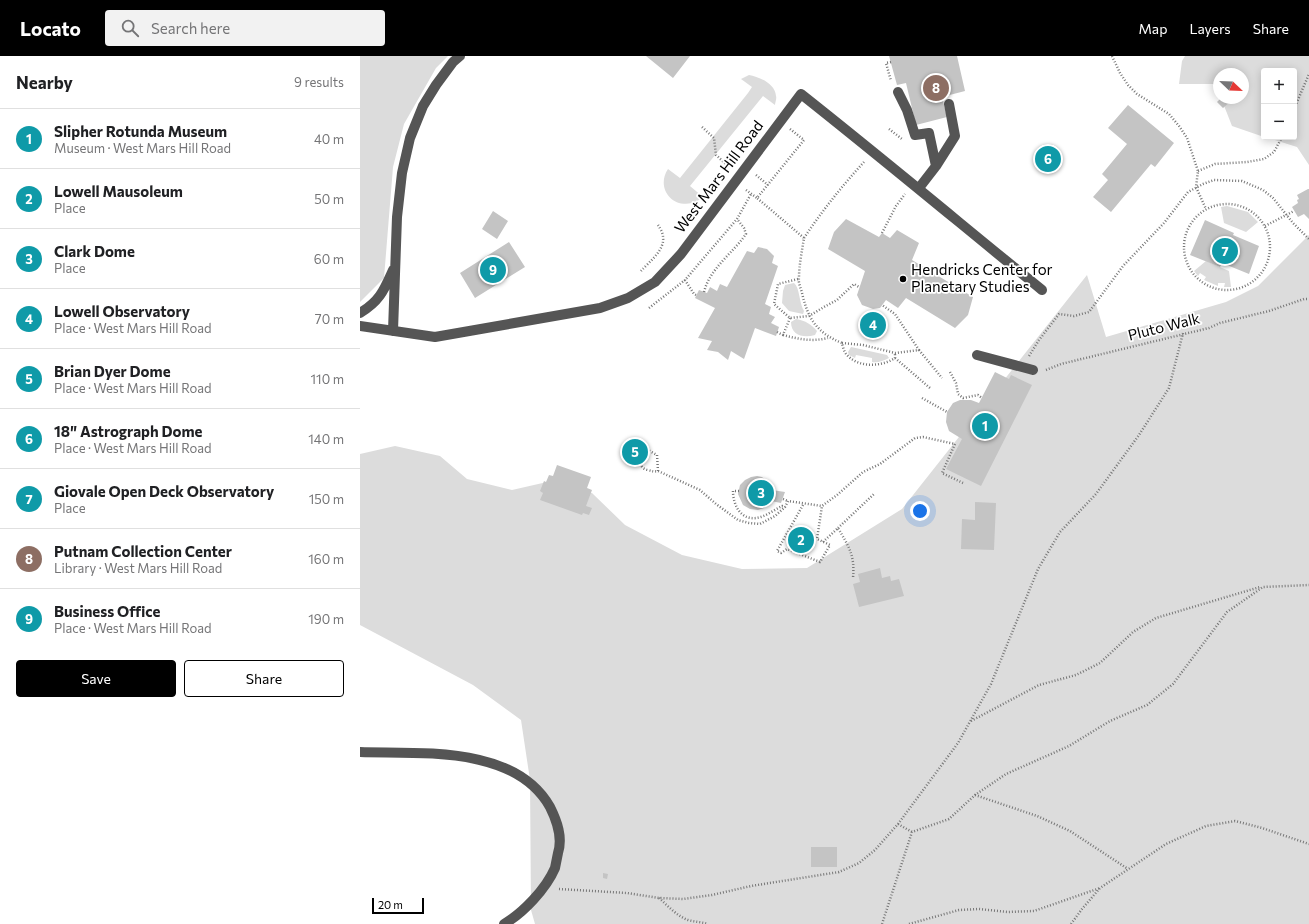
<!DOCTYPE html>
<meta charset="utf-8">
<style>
:root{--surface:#fff;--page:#f2f2f2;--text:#202124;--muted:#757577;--line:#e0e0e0;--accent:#000}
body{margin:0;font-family:Commissioner,sans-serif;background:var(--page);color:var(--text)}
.controls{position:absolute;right:12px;top:12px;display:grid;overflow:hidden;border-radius:4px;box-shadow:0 2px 10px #0003}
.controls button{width:36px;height:36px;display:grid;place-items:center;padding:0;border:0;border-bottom:1px solid var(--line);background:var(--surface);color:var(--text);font:20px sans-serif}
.compass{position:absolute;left:853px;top:12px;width:36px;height:36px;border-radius:50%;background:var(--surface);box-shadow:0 2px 10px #0003;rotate:113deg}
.scale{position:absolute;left:12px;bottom:10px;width:52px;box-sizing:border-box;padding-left:4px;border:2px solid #000;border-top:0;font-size:11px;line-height:14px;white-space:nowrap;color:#000;-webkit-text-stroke:3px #fff;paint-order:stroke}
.you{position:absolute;left:560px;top:455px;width:14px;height:14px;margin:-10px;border:3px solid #fff;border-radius:50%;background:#1a73e8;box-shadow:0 0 0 6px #1a73e833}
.badge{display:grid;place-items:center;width:26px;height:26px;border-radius:50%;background:var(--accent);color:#fff;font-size:13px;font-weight:700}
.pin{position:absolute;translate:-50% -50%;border:2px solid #fff;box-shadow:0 1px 4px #0006}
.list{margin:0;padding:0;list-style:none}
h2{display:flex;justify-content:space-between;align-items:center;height:52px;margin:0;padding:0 16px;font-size:17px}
h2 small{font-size:13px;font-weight:400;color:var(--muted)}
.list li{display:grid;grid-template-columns:26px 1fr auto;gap:12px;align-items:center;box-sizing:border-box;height:60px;padding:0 16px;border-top:1px solid var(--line)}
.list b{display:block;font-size:15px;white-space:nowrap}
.list p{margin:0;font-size:13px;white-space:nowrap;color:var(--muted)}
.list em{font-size:13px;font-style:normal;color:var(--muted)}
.actions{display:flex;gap:8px;padding:12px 16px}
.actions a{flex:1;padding:9px 0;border:1px solid var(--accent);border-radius:4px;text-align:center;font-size:14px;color:var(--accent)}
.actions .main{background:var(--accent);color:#fff}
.icon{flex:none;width:22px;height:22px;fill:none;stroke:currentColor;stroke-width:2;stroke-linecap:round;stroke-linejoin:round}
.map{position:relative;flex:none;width:949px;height:868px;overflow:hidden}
header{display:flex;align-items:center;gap:24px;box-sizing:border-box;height:56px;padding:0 20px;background:var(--accent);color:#fff}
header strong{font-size:19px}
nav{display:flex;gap:22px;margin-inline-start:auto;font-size:14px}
.search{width:280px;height:36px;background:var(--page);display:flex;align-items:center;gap:10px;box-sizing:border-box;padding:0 14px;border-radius:4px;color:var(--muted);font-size:15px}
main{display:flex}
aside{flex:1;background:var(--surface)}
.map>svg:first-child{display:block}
.green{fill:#dcdcdc}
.building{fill:#c4c4c4}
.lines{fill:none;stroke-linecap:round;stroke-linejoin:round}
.path{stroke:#777;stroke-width:2.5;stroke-dasharray:1 2;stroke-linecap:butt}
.minor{stroke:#555;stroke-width:10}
.poi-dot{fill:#000;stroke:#fff;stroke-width:1.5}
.labels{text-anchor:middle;stroke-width:3.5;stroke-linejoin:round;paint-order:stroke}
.street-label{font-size:15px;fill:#000;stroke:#fff}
.poi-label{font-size:15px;fill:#000;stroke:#fff;text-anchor:start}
</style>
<header>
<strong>Locato</strong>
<div class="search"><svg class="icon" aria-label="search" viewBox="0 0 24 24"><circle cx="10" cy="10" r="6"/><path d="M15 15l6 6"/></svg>Search here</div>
<nav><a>Map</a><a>Layers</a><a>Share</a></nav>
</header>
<main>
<aside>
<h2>Nearby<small>9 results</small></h2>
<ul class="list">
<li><span class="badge" style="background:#0f9aa8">1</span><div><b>Slipher Rotunda Museum</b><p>Museum · West Mars Hill Road</p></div><em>40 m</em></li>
<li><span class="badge" style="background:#0f9aa8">2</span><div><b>Lowell Mausoleum</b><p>Place</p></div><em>50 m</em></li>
<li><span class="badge" style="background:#0f9aa8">3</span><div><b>Clark Dome</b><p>Place</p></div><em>60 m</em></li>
<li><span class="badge" style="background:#0f9aa8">4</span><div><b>Lowell Observatory</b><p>Place · West Mars Hill Road</p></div><em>70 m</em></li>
<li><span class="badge" style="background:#0f9aa8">5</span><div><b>Brian Dyer Dome</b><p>Place · West Mars Hill Road</p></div><em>110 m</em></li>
<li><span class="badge" style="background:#0f9aa8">6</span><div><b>18″ Astrograph Dome</b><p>Place · West Mars Hill Road</p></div><em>140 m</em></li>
<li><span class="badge" style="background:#0f9aa8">7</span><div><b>Giovale Open Deck Observatory</b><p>Place</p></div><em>150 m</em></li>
<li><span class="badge" style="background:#8d6e63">8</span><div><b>Putnam Collection Center</b><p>Library · West Mars Hill Road</p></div><em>160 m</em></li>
<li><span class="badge" style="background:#0f9aa8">9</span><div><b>Business Office</b><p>Place · West Mars Hill Road</p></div><em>190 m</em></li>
</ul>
<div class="actions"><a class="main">Save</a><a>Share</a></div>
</aside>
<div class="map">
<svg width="949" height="868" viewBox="0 0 949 868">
<rect width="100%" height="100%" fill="#fff"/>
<!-- green -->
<path class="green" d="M0,0H88L76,12L44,68L33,111L24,222L0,246Z
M825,0H949V109L937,91L905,81H934V15H904V81L872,70L861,42H883V18H859V37L855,28H819L822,5Z
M389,19C399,21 415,27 416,40C417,42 415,47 415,49L403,40L330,130L343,141C340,143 336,147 332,147C311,152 296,131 308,113L320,122L388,37L392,31L381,23Z
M867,150L888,156L898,166L886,176L864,167L861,151Z
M949,179V868H175L171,854L170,724L161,664L113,629L0,569V398L35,390L80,400L107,423L152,434L187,426L232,437L265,469L322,499L382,513L447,512L542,453L727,219L746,281L866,246L898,230Z
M846,205L869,215L871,231H864L865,227H858V230L844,224L846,221L840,217L838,220L834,215Z
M434,227C440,232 439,247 444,255L443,258L429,255L422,247L423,235L425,229Z
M436,263C446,265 451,268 457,275L455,279C444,282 431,280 431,266Z
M491,291L527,299L529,302C523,305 518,307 512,306V302L496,299L495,302L489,299L488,296Z"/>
<!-- building -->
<path class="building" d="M286,0H330L313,22Z
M529,0H597L605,35L582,41L587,61L556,69L546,27L537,29Z
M861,42H869L871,45L863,52L857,46Z
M768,49L814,87L795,111L791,108L751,156L733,141L748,124L742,118L767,88L748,72Z
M674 102a14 14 0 1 1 28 0a14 14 0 1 1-28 0Z
M948,133H949V163L944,158L938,161L932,151L938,147L937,144L939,143L937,139Z
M133,155L148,165L137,183L122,173Z
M486,163L519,181L522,177L530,182L537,174L559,187L552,204L613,241L608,259L595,272L546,242L538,252L526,244L520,252L513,253L502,249L497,239L505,215L468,193L474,176Z
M845,164L874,177L873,179L899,190L889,218L862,207L860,211L830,199Z
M149,186L165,211L115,242L100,217Z
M398,191L407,193L414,200L412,207L418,210L405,248L411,251L409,258L415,261L411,267L419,271L416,280L395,272L384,303L371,295L368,304L358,296L347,294L352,285L338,282L355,252L335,242L339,234L347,237L350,231L357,235L360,228L367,231L387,195L394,197Z
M635,316L649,323L651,319L672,329L621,430L586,413L602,383L589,375L586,366L587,356L593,347L600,344H611L619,347Z
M268 396a7 7 0 1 1 14 0a7 7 0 1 1-14 0Z
M197,409L231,421L227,432L232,434L226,450L232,452L229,459L223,457L222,459L180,444L183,437L180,435L184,425L186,426L189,419L193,420Z
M397,420L402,421L410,428L412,434L425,436L421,447L411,445L404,452L398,454L390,453L383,449L378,438L380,429L385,424L391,421Z
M615,446L636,447L634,494L601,493L602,463L615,464Z
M435 483a6 6 0 1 1 12 0a6 6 0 1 1-12 0Z
M520,512L522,522L530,520L531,525L539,523L544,540L499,551L493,528L500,526L498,518Z
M451,791H477V811H451Z
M243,817L248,818L247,823L243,822Z"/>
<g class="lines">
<!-- path -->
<path class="path" d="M752,0L760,17L768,29L777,38L809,58L819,70L827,82L838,115L836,131L846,153
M531,6L526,7L531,25
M934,53L949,18
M342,71L354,82L356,99L368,110
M430,73L444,84L397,142L444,182C442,195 439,209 439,222C438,227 441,232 442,237C448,263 457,277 482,287C483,291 484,296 487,299C499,312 521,311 535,302V297
M529,73L542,83
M838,115L855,108L887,106L904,103L914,96L922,81
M396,119L408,129
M386,134L397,142
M824 191a43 43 0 1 1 86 0a43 43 0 1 1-86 0Z
M905,170L934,155
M522,177L536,150L545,138
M444,182C462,155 482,130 504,106
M281,215C289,206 305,194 303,181C303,177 300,172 298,169
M438,223L418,228L414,248L430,262L449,260L464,251L477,244L494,228L499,231
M344,236C350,212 373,197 386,178L384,172L377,163
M336,239L334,238L325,224L377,163L391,138
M289,252L325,224
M417,276L423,279L430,262
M423,279C438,283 452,286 468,282
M482,287L503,289L535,297L559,294L535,258L522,249
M559,294L582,322
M669,300L679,284L699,258L714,260L729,256L763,210L804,167L828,136L843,128L854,124L882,125L903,134L913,142L933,167L949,183
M535,302L570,332
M686,314L701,308L849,272L860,267L909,255L944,243H949
M590,316L596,327L598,338L603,342L618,339L622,342
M562,342L587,356
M298,415L297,399L288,394C281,399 276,412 288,414C292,415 293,416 298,415L340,434L356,448L378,464L389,467L400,468L415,460L425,451L428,445L462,450L477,439L503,416L520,408L555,382L563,381L595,388L582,417L603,427
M379,435H373C373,448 380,464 396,462C405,461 414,454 422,450L425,451
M423,443L428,445
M443,449L417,495L421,497L427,493L460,506L470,489L457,483L462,450
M478,472L515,437
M463,486L478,472C489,491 495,499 493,522
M611,665L679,629L716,619L740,607L773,576L796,562L900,531
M615,739L677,760L710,775L768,813
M538,768L552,776
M199,833L267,837L299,842L323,843L352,839L391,830L479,816L499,807L515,794L538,768L598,687L631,628L678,513L700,476L736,438L779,379L809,332L823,277
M299,842C308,850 317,860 328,864C335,866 342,866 348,868
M522,868L552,776L589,763L615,739L646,718L709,690L750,665L787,649L813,628L867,556L903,531L949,529
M549,868L599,854L619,853L648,856L674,855L740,832
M711,868L722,853L740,832L806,788L846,770L875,765L902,772L949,788"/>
<!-- minor -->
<path class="minor" d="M538,36L547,54L555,79L569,77L576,110
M559,132L576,110L595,80L589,48
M0,257C20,245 24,234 33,214
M0,270L75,281L240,252L268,242L295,226L321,198L441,38C522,102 602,169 682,234
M33,275L37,161L42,117L50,82L63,50L76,29L93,6L100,0
M617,299L673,314
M0,696C61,698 155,689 190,751C197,765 203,781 198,797C197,802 196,807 195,812C186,833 163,857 144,868"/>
</g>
<!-- markers -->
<circle class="poi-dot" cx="543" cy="223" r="4"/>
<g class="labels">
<!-- street labels -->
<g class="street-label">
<text transform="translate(359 121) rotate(-53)" y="5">West Mars Hill Road</text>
<text transform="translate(804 271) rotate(-14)" y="5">Pluto Walk</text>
</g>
<!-- poi labels -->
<g class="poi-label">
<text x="551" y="219">Hendricks Center for<tspan x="551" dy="17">Planetary Studies</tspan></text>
</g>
</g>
</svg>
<div class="controls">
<button>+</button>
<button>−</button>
</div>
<svg class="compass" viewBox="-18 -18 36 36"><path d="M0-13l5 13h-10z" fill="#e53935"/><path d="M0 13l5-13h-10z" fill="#757577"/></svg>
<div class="scale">20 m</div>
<div class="you"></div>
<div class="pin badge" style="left:625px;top:370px;background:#0f9aa8">1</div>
<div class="pin badge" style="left:441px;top:484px;background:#0f9aa8">2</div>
<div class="pin badge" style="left:401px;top:437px;background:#0f9aa8">3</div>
<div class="pin badge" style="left:513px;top:269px;background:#0f9aa8">4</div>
<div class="pin badge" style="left:275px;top:396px;background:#0f9aa8">5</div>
<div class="pin badge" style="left:688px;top:103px;background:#0f9aa8">6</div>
<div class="pin badge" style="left:865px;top:195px;background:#0f9aa8">7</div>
<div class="pin badge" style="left:576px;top:32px;background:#8d6e63">8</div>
<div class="pin badge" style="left:133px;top:214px;background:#0f9aa8">9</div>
</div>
</main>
